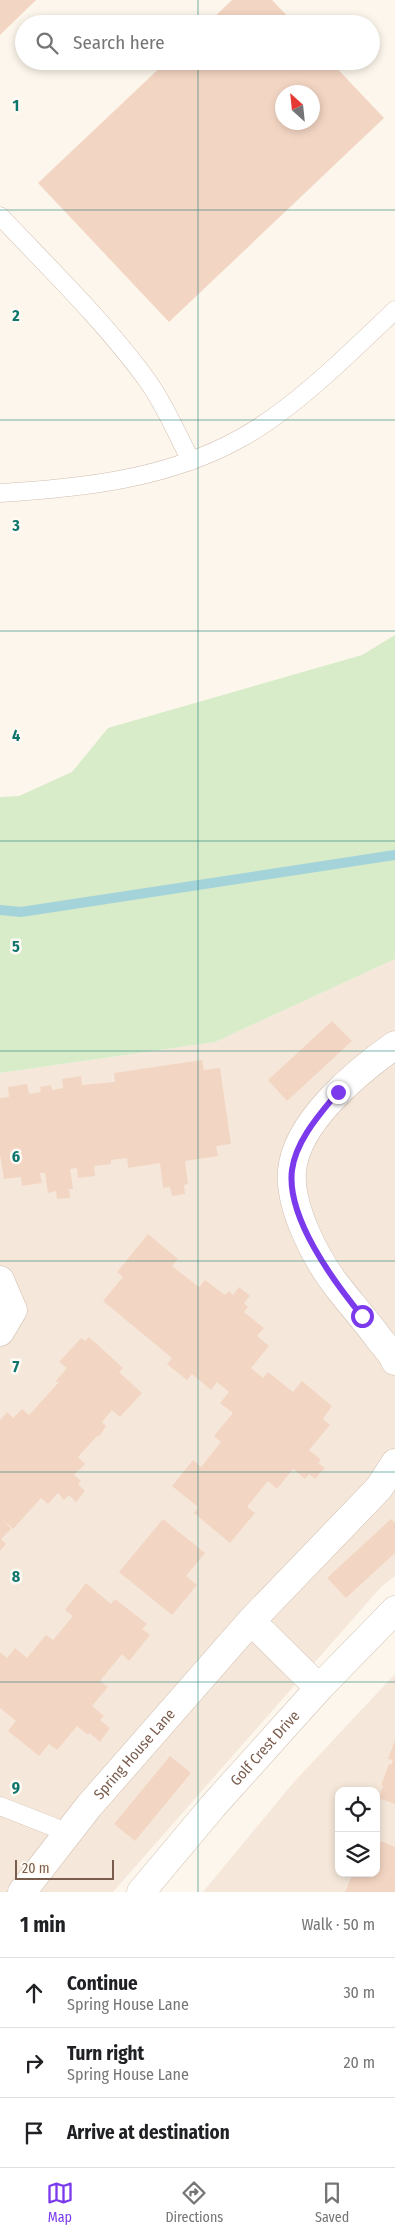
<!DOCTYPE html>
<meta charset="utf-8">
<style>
:root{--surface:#fff;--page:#f6f6f6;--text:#202124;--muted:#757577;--line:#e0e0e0;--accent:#7c3aed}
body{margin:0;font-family:"Fira Sans Condensed",sans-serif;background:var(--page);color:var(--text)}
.controls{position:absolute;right:15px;bottom:15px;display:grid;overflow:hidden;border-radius:10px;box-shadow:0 2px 8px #0003}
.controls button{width:45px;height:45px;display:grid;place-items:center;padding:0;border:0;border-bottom:1px solid var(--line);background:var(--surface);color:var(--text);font:25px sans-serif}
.compass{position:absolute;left:275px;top:85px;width:45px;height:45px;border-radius:50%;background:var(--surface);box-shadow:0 2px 8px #0003;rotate:333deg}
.scale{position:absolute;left:15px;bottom:12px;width:99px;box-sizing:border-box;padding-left:5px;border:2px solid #7a5c4d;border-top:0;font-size:14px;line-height:18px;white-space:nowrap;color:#7a5c4d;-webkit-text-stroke:4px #fffaf3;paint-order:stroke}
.stop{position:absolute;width:15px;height:15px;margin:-11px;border:4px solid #7c3aed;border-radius:50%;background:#fff}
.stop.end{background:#7c3aed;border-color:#fff;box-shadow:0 1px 5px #0008}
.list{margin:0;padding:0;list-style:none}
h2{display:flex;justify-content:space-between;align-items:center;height:65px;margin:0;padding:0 20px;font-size:21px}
h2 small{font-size:16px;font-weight:400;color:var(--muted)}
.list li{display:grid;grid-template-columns:32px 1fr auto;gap:15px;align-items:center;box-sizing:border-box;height:70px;padding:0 20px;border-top:1px solid var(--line)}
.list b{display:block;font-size:19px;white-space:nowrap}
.list p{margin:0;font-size:16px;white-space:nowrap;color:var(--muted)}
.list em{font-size:16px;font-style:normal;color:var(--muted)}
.icon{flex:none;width:28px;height:28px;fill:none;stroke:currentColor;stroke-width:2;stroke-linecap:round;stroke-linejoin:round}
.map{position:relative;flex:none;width:395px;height:1892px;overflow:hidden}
.search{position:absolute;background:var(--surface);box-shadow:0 2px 8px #0003;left:15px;right:15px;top:15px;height:55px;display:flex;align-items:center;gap:12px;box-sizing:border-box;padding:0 18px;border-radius:28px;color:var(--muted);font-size:19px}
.sheet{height:275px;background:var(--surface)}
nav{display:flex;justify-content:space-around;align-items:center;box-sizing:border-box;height:70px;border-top:1px solid var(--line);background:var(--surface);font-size:14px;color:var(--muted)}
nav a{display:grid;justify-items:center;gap:2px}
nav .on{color:var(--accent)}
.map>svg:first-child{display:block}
.residential{fill:#f5e8da;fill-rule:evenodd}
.green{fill:#d8ecc9}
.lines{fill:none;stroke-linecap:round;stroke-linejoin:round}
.stream{stroke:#a5d3da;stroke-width:10}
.building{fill:#f3d5c3;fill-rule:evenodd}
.lane-casing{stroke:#d1beb0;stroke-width:19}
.street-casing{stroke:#d1beb0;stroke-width:29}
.lane{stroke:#fff;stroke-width:18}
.street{stroke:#fff;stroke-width:28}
.route{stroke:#7c3aed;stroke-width:6}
.grid{fill:none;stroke:#0f766e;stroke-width:1;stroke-opacity:0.55}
.labels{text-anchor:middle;stroke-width:5;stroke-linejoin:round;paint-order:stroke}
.street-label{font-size:15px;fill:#7a5c4d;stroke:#fffaf3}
.grid-label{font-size:16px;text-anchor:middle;font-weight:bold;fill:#0f766e;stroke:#fffaf3;stroke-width:5;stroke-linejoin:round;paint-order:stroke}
</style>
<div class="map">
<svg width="395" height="1892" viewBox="0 0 395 1892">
<rect width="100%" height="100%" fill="#fdf6ec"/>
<!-- residential -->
<path class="residential" d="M395,959V1576L381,1587L113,1892H0V1073L215,1042Z
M395,1674V1892H203L293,1783ZM339,1791H376V1873H339Z"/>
<!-- green -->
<path class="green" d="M395,635V959L215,1042L0,1073V797L19,796L72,772L108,728L362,655Z"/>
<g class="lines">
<!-- stream -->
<path class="stream" d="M0,910L21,912L395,855"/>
</g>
<!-- building -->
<path class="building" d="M0,0H36L0,35Z
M232,0H272L295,24H207Z
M167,61H330L384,118L169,322L38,183ZM282,92H312V122H282Z
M332,1021L352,1041L287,1101L268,1080Z
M202,1060L204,1070L220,1068L231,1144L216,1146L218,1156L185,1161L188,1184L184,1185L185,1194L172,1196L170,1187L163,1188L160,1163L128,1168L127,1158L111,1160V1164L94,1166L95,1176L78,1178L77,1168L70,1169L73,1189H69L70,1198L57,1199L56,1191L48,1193L45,1173H40L42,1183L22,1186L21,1177L4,1179L0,1154V1098L9,1097L8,1087L27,1084L29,1094L41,1092L40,1087L51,1085L52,1090L63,1088L62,1079L81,1076L82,1085L115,1082L114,1073Z
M148,1234L178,1259L172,1266L199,1287L205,1280L225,1295L229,1291L233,1295L239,1287L250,1296L244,1303L248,1307L244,1312L264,1328L257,1336L269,1346L251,1368L263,1378L268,1372L293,1392L302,1381L332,1406L323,1419L330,1425L309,1450L321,1460L318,1463L325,1468L315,1479L309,1474L305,1479L293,1469L277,1489L268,1481L247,1507L255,1513L230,1543L194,1513L198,1507L172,1486L193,1460L201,1467L221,1442L214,1436L233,1413L220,1403L229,1392L217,1382L211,1390L192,1374L187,1380L167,1364L172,1358L103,1301L123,1277L117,1272Z
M89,1337L123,1368L119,1372L142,1393L120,1417L112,1410L102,1422L106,1426L99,1437L98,1435L78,1457L85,1464L74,1475L81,1481L78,1484L85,1491L76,1502L69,1495L64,1500L58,1493L48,1504L41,1498L13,1529L2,1519L11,1529L1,1539L6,1544L0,1551V1420L7,1412L13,1418L22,1409L29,1415L59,1382H55L67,1368L59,1362L81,1338L85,1341Z
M163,1519L205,1553L186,1576L197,1585L172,1615L119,1572Z
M391,1519L395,1523V1553L346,1598L327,1578Z
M86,1583L111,1604L115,1599L147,1624L142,1629L150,1635L129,1661L122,1654L100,1681L108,1687L92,1706L104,1716L100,1720L110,1728L100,1742L90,1733L88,1735L77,1726L57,1750L49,1744L39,1756L8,1731L16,1721L0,1708V1652L7,1658L15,1648L27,1658L46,1635L53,1640L73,1616L65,1610Z
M395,1740V1804L379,1798L383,1786L381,1785L389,1764L391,1765L393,1760L388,1759Z
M170,1756L191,1773L135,1841L114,1824Z
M381,1841L395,1847V1892H345L353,1873H376V1843L380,1845Z"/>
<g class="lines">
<!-- lane casing -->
<g class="lane-casing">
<path id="lane" d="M0,216C50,269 104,321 147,380C165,405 177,434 191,461
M0,493C82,488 168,479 241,438C294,409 351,352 395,310
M0,1806L69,1833"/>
</g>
<!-- street casing -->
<g class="street-casing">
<g id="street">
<path d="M395,1045C357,1072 296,1122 292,1171C289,1207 316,1259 337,1286C351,1304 366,1321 380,1340C385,1346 392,1353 395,1361"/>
<path d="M0,1280L13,1310L0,1332"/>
<path d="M251,1621L319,1688"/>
<path id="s1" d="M22,1892L89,1806L251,1621L379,1488L395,1463"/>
<path id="s2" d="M141,1892L213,1806L319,1688L395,1610"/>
</g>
</g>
<!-- lane -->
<use href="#lane" class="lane"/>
<!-- street -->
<use href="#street" class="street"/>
</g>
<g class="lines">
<!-- route -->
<path class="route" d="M338,1092C320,1114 296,1140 292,1170C286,1217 334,1282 362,1316"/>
</g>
<!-- grid -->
<path class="grid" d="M198,0V24M198,61V1892M0,210H395M0,420H395M0,631H395M0,841H395M0,1051H395M0,1261H395M0,1472H395M0,1682H395"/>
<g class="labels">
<!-- street labels -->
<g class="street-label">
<text dy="5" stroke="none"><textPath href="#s2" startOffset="190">Golf Crest Drive</textPath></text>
<text dy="5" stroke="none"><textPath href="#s1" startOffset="178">Spring House Lane</textPath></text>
</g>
</g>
<g class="grid-label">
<text x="16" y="111">1</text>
<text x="16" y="321">2</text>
<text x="16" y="531">3</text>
<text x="16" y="741">4</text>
<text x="16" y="952">5</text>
<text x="16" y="1162">6</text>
<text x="16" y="1372">7</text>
<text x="16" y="1582">8</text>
<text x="16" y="1793">9</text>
</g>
</svg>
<div class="controls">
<button><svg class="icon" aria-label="locate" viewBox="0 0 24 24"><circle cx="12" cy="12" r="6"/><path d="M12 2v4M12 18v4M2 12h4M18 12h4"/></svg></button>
<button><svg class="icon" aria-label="layers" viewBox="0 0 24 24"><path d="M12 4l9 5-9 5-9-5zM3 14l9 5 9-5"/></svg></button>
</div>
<svg class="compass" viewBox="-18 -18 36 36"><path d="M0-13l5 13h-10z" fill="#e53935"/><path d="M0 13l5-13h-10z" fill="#757577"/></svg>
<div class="scale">20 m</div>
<div class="stop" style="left:362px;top:1316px"></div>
<div class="stop end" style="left:338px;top:1092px"></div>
<div class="search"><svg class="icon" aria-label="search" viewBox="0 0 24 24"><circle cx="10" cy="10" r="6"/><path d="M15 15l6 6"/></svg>Search here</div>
</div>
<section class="sheet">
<h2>1 min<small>Walk · 50 m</small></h2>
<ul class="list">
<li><svg class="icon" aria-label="ahead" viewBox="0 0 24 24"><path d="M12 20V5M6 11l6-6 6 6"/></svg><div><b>Continue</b><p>Spring House Lane</p></div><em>30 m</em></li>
<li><svg class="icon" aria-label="right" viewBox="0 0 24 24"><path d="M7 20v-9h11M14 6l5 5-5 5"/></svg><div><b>Turn right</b><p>Spring House Lane</p></div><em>20 m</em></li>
<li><svg class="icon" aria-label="arrive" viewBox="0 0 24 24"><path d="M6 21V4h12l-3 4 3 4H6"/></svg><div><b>Arrive at destination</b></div></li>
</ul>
</section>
<nav>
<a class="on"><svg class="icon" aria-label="map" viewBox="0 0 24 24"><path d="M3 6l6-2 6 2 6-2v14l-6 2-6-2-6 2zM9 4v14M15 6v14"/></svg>Map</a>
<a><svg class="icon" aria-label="directions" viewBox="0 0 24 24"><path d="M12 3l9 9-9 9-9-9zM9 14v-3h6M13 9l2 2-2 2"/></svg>Directions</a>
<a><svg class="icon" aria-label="saved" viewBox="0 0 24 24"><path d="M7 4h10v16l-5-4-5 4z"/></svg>Saved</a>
</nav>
